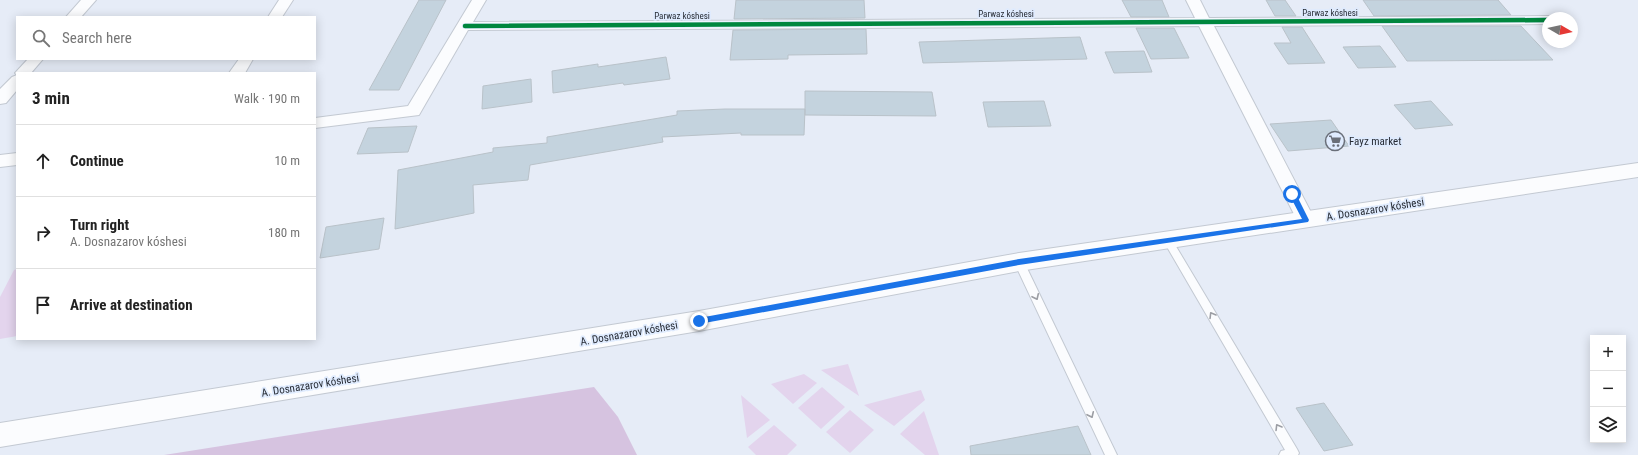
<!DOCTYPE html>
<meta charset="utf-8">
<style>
:root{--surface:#fff;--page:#f6f6f6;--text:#222;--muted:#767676;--line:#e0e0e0}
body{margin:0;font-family:"Roboto Condensed",sans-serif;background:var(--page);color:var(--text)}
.controls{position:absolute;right:12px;bottom:12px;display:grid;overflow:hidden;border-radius:0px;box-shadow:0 2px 10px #0003}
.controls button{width:36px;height:36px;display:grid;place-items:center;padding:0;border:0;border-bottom:1px solid var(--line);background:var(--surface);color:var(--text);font:20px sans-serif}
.compass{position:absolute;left:1542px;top:12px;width:36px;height:36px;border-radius:50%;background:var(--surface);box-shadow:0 2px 10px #0003;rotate:99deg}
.stop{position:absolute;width:12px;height:12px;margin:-9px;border:3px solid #1a73e8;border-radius:50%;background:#fff}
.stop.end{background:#1a73e8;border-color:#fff;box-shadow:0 1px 4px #0008}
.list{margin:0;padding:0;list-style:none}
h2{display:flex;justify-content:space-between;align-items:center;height:52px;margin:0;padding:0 16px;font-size:17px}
h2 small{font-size:13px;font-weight:400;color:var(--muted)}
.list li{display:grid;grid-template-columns:26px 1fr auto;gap:12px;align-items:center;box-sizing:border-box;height:72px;padding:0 16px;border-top:1px solid var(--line)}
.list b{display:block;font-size:15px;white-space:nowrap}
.list p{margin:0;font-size:13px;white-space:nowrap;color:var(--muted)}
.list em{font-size:13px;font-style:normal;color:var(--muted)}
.icon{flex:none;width:22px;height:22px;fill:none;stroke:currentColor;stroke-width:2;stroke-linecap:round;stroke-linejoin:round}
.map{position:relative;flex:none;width:1638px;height:455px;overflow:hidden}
.search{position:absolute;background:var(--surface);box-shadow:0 2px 10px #0003;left:16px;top:16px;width:300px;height:44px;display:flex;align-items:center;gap:10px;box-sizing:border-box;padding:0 14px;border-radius:0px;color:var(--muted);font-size:15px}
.panel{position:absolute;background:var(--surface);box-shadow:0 2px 10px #0003;left:16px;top:72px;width:300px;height:268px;border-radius:0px}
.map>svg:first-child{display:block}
.green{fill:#e3d4ed}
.forest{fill:#d6c3e0}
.building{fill:#c4d3de;stroke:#b9c2c9}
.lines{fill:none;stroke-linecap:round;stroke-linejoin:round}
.service-casing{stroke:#c3c9d2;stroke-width:2}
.minor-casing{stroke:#c3c9d2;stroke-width:2}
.primary-casing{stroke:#c3c9d2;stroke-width:2}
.service{fill:#fbfcfe;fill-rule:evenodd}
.minor{fill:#fbfcfe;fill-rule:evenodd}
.primary{fill:#fbfcfe;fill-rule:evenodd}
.cycleway-casing{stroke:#dfebfe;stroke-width:6}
.cycleway{stroke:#00873e;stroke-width:4.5}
.oneway{stroke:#9c9ea4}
.route{fill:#1a73e8}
.labels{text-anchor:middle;stroke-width:3.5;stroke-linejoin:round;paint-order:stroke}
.far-street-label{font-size:9px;fill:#272c35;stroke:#dfebfe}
.poi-label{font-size:11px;fill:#272c35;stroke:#dfebfe;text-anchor:start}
.street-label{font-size:11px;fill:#272c35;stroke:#dfebfe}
</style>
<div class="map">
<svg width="1638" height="455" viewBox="0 0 1638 455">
<rect width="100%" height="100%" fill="#e6ecf7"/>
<!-- green -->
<path class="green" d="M17,269V336L0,339V297L14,270Z
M848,364L859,396L821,370Z
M804,374L817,383L793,404L771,384Z
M822,387L845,407L821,429L798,408Z
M921,390L925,400L894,426L864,405Z
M741,395L770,420L747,438Z
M850,410L874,430L850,453L826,432Z
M924,411L939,455H925L900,434Z
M774,425L797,445L787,455H756L748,447Z"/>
<!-- forest -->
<path class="forest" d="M594,387L618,417L637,455H164Z"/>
<!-- building -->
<path class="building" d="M419,0H446L399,90H369Z
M736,0H864L865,18L734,19Z
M1122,0H1162L1169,17H1131Z
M1266,0H1285L1296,16H1275Z
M1363,0H1498L1511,15L1374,16Z
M1382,26H1521L1553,60L1407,61Z
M1282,27H1302L1325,63L1288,64L1274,43H1291Z
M1136,28H1174L1189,58L1151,59Z
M866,29L867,54L788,55V59L730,60L733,30Z
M1080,37L1087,59L923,63L919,42Z
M1380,46L1396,67L1358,68L1343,47Z
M1144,51L1152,72L1114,73L1105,52Z
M666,57L670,79L624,85L623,83L553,93L552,71L598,64V67Z
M531,79L532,102L482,109L483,86Z
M805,91L932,92L936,116L805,115Z
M1044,101L1051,126L988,127L983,102Z
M1431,101L1453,125L1415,129L1394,105Z
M725,109H805L804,135H741V133L662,137L663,142L530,165L528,180L473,185L474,213L395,229L398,170L493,152V148L547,143V137L677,115V111Z
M1331,120L1349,146L1288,151L1270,124Z
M417,126L408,152L357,154L368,128Z
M384,218L379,249L320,258L326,227Z
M1324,403L1353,445L1324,451L1296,408Z
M1078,426L1091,455H971L970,446Z"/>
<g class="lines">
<!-- service casing -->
<g class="service-casing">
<path id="service" d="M1168,237L1171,238L1297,449L1299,453L1298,455H1279L1281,451L1285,450L1163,240L1165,238Z
M1019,258L1022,259L1024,262L1117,455H1105L1014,262L1016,259Z"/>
</g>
<!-- minor casing -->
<g class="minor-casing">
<path id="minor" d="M81,0H96L81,17H66Z
M279,0H293L282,17H268Z
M472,0H486L473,22L1195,18L1186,0H1200L1209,18L1548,16L1554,18H1548V24L1214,26L1315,220L1312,225L1306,227L1300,225L1297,220L1199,26L468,30L419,115L315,128V118L408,106Z
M28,59H43L31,73H17V90L6,103L0,104V89L12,77L17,75L15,73Z
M239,59H253L245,73H229Z
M17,153V165L0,167V155Z"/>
</g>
<!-- primary casing -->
<g class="primary-casing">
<path id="primary" d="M1638,163V177L1019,271L699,331L0,447V423L699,311L1019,253Z"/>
</g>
<!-- service -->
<use href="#service" class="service"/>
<!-- minor -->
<use href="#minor" class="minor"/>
<!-- primary -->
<use href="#primary" class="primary"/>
<!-- cycleway casing -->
<g class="cycleway-casing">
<path id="cycleway" d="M465,26L1548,20"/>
</g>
<!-- cycleway -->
<use href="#cycleway" class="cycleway"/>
</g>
<!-- one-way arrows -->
<defs><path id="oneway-chevron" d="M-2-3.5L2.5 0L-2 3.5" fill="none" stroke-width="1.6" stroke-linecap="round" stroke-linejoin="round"/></defs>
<g class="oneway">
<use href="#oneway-chevron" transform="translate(1036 297) rotate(65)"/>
<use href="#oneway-chevron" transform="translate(1212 315) rotate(-121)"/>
<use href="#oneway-chevron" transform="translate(1091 415) rotate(65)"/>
<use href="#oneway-chevron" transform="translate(1278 427) rotate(-121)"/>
</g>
<!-- route -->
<path class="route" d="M1290,192H1295L1309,220L1308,222L1019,265L699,324L695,321L699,318L1019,259L1302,219L1289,194Z"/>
<!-- icons -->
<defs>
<g id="supermarket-ring" transform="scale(1)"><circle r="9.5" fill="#dfebfe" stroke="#6a6f79" stroke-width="1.5"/><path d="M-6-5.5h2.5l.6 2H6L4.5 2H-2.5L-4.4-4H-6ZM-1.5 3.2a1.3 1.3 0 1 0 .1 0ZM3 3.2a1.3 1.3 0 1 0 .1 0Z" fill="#6a6f79"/></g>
</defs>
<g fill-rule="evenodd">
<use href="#supermarket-ring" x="1335" y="141"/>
</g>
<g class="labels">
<!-- far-street labels -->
<g class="far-street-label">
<text x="1330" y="16">Parwaz kóshesi</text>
<text x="1006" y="17">Parwaz kóshesi</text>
<text x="682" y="19">Parwaz kóshesi</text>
</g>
<!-- poi labels -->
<g class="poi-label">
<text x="1349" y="145">Fayz market</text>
</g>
<!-- street labels -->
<g class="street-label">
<text transform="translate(1375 209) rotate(-9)" y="4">A. Dosnazarov kóshesi</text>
<text transform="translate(629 333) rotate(-10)" y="4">A. Dosnazarov kóshesi</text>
<text transform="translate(310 385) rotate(-9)" y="4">A. Dosnazarov kóshesi</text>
</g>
</g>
</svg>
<div class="controls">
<button>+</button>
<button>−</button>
<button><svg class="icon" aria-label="layers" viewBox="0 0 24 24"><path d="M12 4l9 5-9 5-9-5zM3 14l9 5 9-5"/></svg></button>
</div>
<svg class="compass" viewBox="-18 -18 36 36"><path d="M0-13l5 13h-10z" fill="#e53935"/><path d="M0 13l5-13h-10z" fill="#767676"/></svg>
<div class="stop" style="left:1292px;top:194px"></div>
<div class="stop end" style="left:699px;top:321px"></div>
<div class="search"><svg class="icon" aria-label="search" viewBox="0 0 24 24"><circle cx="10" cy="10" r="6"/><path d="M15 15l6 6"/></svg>Search here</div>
<section class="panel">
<h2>3 min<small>Walk · 190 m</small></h2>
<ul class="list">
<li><svg class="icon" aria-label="ahead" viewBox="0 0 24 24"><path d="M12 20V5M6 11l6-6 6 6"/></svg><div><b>Continue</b></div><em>10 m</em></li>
<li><svg class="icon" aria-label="right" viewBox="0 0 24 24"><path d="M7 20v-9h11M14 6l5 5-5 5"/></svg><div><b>Turn right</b><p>A. Dosnazarov kóshesi</p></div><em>180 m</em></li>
<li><svg class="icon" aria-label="arrive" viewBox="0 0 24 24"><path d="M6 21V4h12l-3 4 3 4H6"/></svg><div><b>Arrive at destination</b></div></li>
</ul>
</section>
</div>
